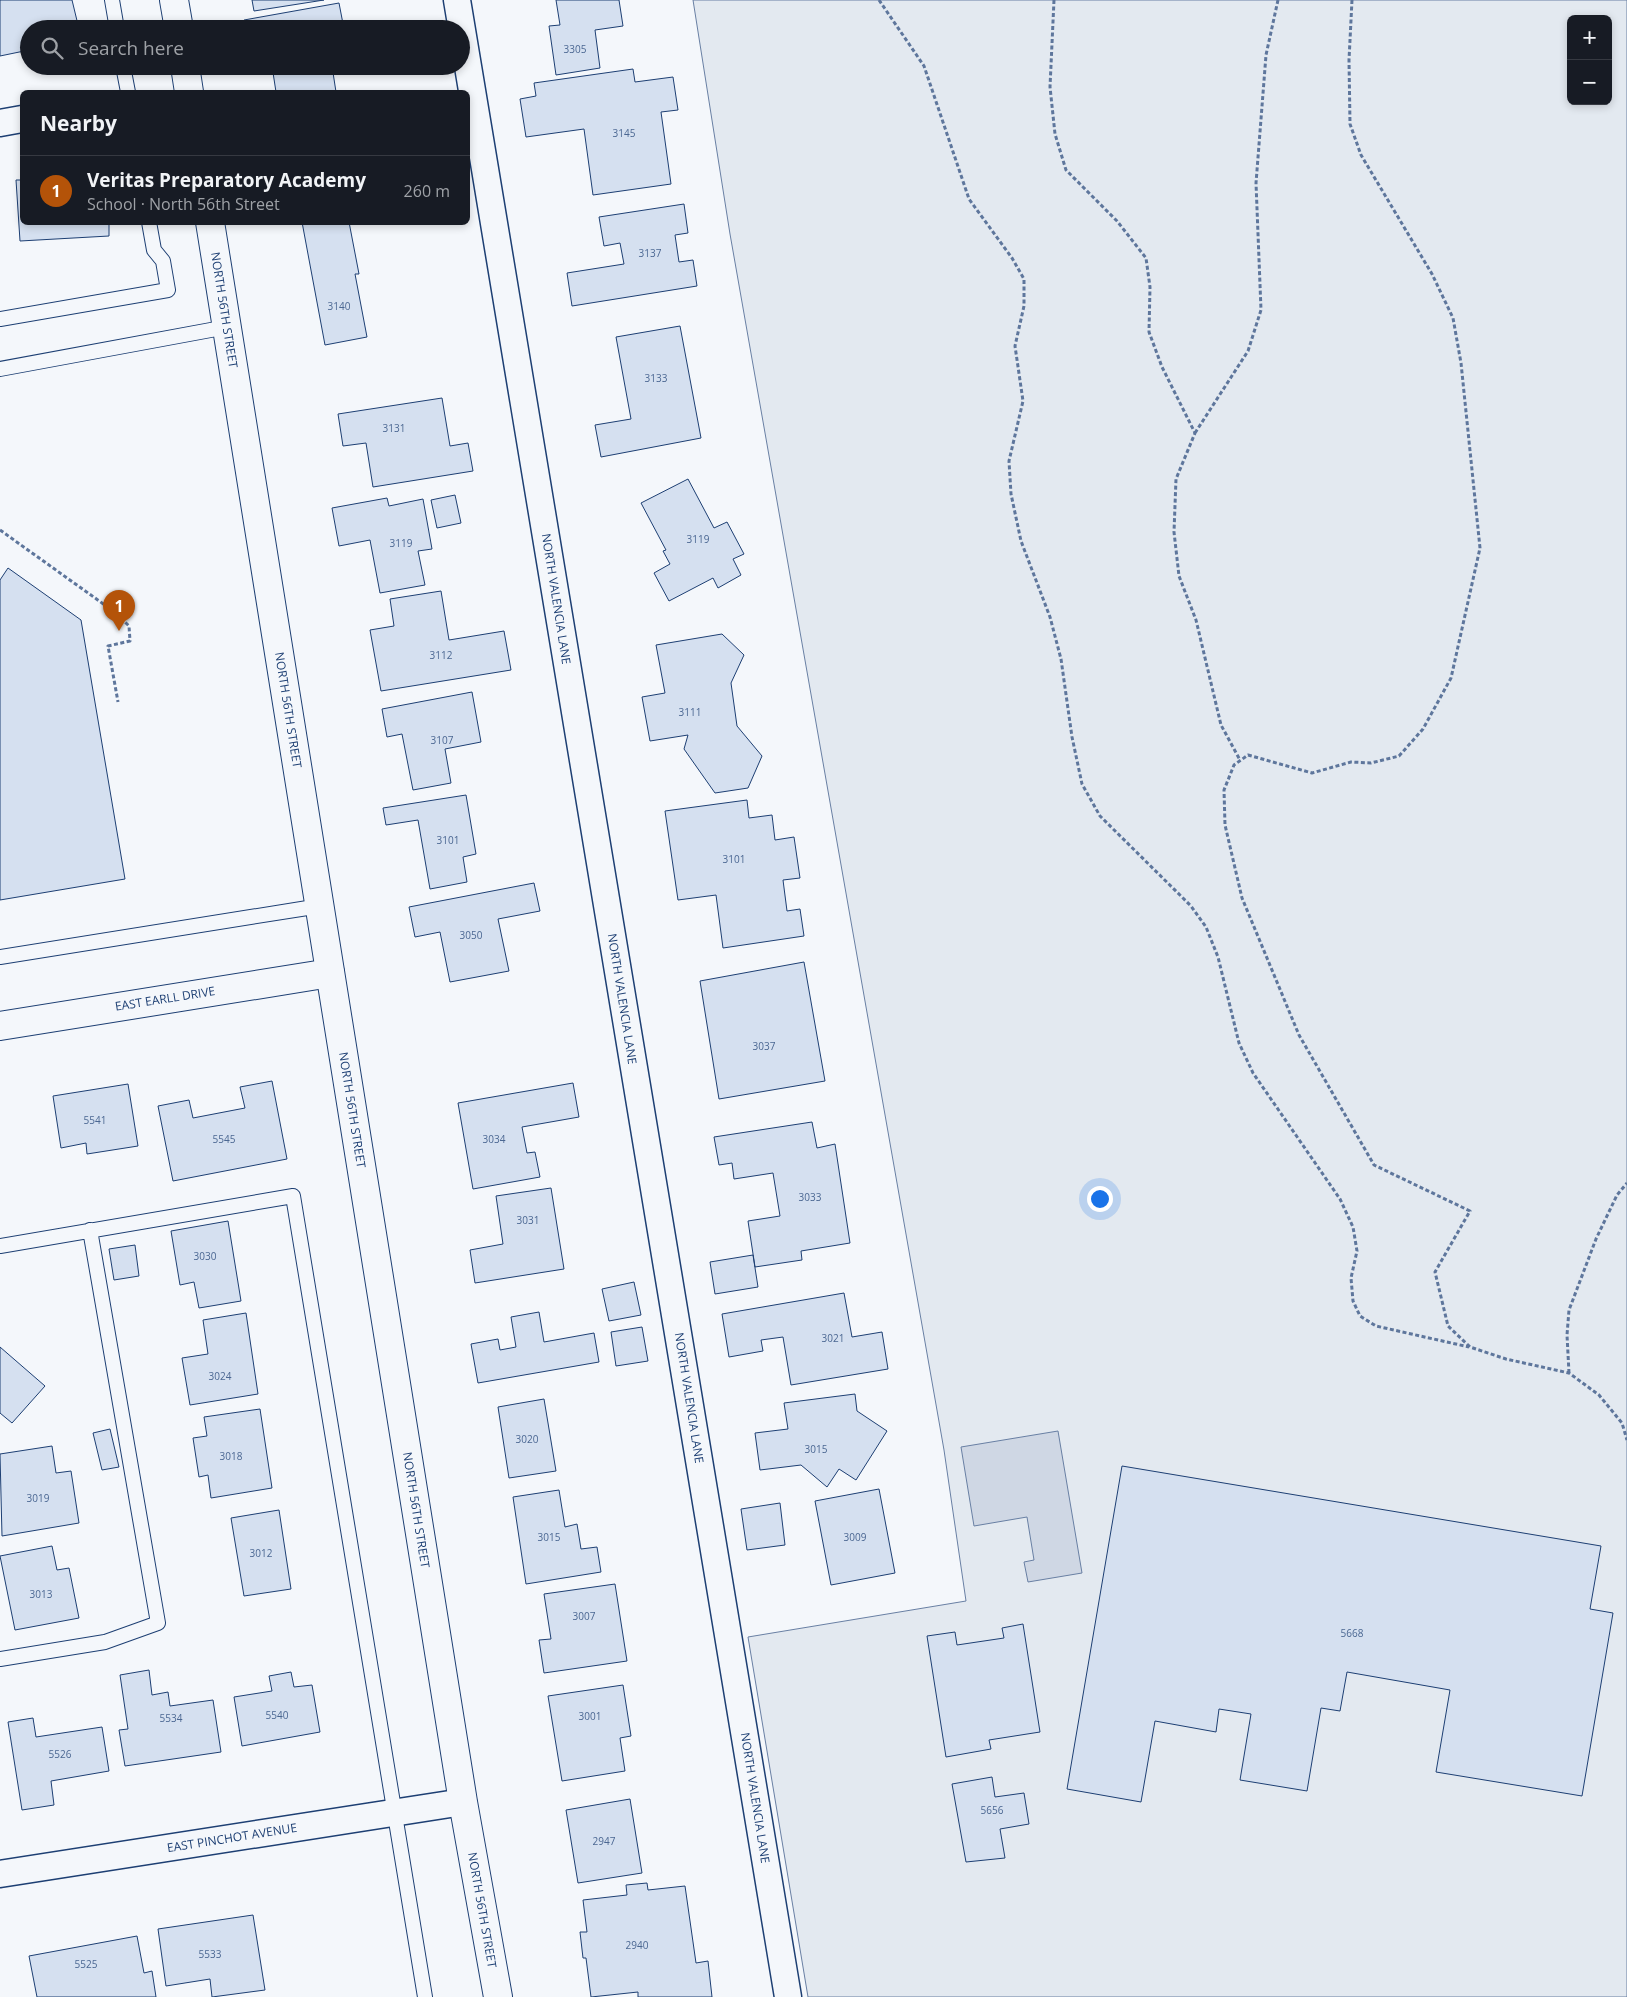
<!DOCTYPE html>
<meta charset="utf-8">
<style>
:root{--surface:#171b24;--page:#242831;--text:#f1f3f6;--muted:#9ea1a6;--line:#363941;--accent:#b45309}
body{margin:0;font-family:"Open Sans",sans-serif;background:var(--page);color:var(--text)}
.controls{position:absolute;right:15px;top:15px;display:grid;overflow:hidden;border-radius:8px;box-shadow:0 2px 8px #0003}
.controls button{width:45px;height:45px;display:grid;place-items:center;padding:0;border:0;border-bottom:1px solid var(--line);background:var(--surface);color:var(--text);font:25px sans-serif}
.you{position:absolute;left:1099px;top:1198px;width:18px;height:18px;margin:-12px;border:4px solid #fff;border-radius:50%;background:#1a73e8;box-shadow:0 0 0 8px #1a73e833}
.badge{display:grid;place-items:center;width:32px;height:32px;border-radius:50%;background:var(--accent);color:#fff;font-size:16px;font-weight:700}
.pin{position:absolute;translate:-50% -41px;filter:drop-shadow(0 1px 2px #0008)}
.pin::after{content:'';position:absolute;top:26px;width:18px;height:15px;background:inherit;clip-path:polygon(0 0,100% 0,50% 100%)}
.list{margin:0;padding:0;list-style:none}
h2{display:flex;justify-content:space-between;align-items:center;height:65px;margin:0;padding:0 20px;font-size:21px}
h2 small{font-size:16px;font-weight:400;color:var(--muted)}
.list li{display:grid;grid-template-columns:32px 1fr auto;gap:15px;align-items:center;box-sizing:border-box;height:70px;padding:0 20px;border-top:1px solid var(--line)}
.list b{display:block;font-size:19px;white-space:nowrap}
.list p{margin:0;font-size:16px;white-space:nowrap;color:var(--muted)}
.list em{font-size:16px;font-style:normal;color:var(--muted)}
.icon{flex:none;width:28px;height:28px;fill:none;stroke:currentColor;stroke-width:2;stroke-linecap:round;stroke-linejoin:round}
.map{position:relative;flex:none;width:1627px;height:1997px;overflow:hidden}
.search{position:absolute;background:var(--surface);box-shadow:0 2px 8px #0003;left:20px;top:20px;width:450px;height:55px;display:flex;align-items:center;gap:12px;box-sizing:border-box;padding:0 18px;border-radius:28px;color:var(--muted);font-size:19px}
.panel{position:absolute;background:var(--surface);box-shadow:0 2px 8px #0003;left:20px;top:90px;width:450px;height:135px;border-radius:8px}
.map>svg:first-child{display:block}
.green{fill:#e3e9f0;stroke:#687fa3;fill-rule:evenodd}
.water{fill:#cfd7e4;stroke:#687fa3}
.building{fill:#d5e0f0;stroke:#1d3f73}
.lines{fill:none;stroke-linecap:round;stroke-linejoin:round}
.service-casing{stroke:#1d3f73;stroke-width:16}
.minor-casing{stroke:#1d3f73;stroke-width:29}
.tertiary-casing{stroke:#1d3f73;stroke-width:30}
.secondary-casing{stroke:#1d3f73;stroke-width:30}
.path{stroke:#5e769c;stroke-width:3;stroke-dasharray:4 2.5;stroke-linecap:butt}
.service{stroke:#f4f7fb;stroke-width:14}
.minor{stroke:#f4f7fb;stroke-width:26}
.tertiary{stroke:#f4f7fb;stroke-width:28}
.secondary{stroke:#f4f7fb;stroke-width:28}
.labels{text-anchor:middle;stroke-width:4;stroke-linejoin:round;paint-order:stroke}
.number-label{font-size:10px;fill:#4b6792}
.street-label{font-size:12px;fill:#1d3f73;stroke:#f4f7fb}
</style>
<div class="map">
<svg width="1627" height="1997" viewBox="0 0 1627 1997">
<rect width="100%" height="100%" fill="#f4f7fb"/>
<!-- green -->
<path class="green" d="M693,0H1627V1997H808L748,1637L966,1601L944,1450L730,234ZM1571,19H1608V101H1571Z"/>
<!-- water -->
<path class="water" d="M1058,1431L1082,1573L1028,1582L1024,1562L1034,1560L1027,1517L974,1526L961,1447Z"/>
<!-- building -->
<path class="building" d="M0,0H72L79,29H29V50L0,56Z
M252,0H324L254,11Z
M556,0H619L623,26L595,30L600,68L556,75L549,26L560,25Z
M339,3L344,29H246L244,20Z
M272,66H332L336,92H276Z
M633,69L635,82L673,77L678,110L661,112L671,184L593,195L584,129L526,137L520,99L536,96L534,83Z
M16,180H22V222H109V236L20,241Z
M684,204L688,233L675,235L679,262L693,260L697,286L572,306L567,273L624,264L620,243L604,246L599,217Z
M302,222H349L359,274H355L367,337L325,345Z
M680,326L701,438L601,457L595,425L631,419L616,337Z
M442,398L450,446L468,443L473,471L373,487L366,443L343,446L338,414Z
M688,479L714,528L727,522L744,554L733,559L741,575L718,588L713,578L669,601L654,573L670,564L663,551L666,550L641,503Z
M455,495L461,523L437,528L431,500Z
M387,498L389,506L423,499L432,549L418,551L425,585L380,593L370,540L339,546L332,508Z
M8,568L81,620L125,879L0,900V580Z
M441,591L449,640L504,631L511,670L381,691L370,630L394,626L390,599Z
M722,634L744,655L731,683L737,726L762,756L748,788L715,793L684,749L688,735L650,741L642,697L665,693L656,645Z
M472,692L481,742L445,749L451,783L413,790L402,734L387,737L382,709Z
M466,795L476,854L463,857L467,882L430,889L418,820L386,825L383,808Z
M747,800L749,818L772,815L775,840L794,837L800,878L783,880L787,911L800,909L804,936L723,948L716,895L678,900L665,811Z
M534,883L540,911L498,919L509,971L450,982L440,932L415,937L409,907Z
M804,962L825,1081L719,1099L700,981Z
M272,1081L287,1159L173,1181L158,1106L189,1100L193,1118L245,1108L240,1087Z
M573,1083L579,1117L522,1127L527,1153L535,1152L540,1177L473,1189L458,1103Z
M128,1084L138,1146L87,1154L86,1143L61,1148L53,1096Z
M812,1122L817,1148L835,1144L850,1243L801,1251L802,1260L755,1267L748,1221L780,1216L773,1173L734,1179L732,1163L719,1165L714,1137Z
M551,1188L564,1269L475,1283L470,1250L503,1244L496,1196Z
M228,1221L241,1301L199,1308L194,1282L180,1285L171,1231Z
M135,1245L139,1276L114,1280L109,1249Z
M753,1255L758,1287L715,1294L710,1262Z
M634,1282L641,1315L609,1321L602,1289Z
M844,1293L852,1337L882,1332L888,1369L791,1385L783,1337L761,1340L763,1351L729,1357L722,1314Z
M539,1312L544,1342L594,1333L599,1362L478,1383L471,1344L498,1339L500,1350L516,1347L511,1317Z
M246,1313L258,1394L190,1405L182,1358L208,1354L203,1320Z
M642,1327L648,1361L616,1366L611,1332Z
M0,1347L45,1386L12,1423L0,1413Z
M855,1394L857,1411L887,1431L856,1480L839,1469L827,1487L801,1465L760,1470L755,1433L788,1429L784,1403Z
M544,1399L556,1471L509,1478L498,1407Z
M260,1409L272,1488L211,1498L208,1475L199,1477L193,1438L207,1436L204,1417Z
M110,1429L119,1467L102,1470L93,1433Z
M52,1446L56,1473L71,1471L79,1523L2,1536L0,1454Z
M1122,1466L1601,1546L1590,1609L1613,1613L1582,1796L1436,1772L1450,1690L1347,1672L1340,1711L1321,1708L1307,1791L1240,1780L1251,1714L1219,1709L1216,1732L1155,1721L1141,1802L1067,1789Z
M879,1489L895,1573L831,1585L815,1501Z
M559,1490L565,1527L577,1524L581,1549L597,1547L601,1572L526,1584L513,1497Z
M780,1503L785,1545L747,1550L741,1509Z
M279,1510L291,1589L244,1596L231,1518Z
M52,1546L57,1570L69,1568L79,1618L15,1630L0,1556Z
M615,1584L627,1661L544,1673L539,1640L551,1639L544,1594Z
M1023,1624L1040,1732L989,1740L991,1749L946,1757L927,1636L955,1632L957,1645L1004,1638L1002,1628Z
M149,1670L152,1695L168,1692L170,1706L213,1700L221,1752L125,1766L119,1730L128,1729L120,1675Z
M291,1672L294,1687L312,1685L320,1732L242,1746L234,1697L272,1691L269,1676Z
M623,1685L631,1736L620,1738L625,1771L562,1781L548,1696Z
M33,1718L36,1737L102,1727L109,1771L51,1781L54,1805L22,1810L8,1722Z
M992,1777L995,1797L1024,1793L1029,1824L1000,1829L1005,1858L966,1862L952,1784Z
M630,1799L642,1873L578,1883L566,1810Z
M647,1883L648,1890L685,1886L696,1963L708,1961L712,1997H638V1992L591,1997L586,1958H583L580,1932H587L583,1900L627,1895L626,1885Z
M253,1915L265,1990L212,1997L210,1979L166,1986L158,1929Z
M137,1936L144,1973L152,1971L156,1997H37L29,1956Z"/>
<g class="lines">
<!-- service casing -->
<g class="service-casing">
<path id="service" d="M112,0L117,29
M123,66L128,92
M0,319L168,290L163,261L154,250L149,222
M0,369L227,327
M0,957L320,906
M0,1246L293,1196L425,1997
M0,1659L105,1642L158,1623L90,1230"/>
</g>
<!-- minor casing -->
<g class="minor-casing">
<path id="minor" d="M457,0L788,1997
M0,123L22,119
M0,1874L463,1802"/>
</g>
<!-- tertiary casing -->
<g class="tertiary-casing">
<path id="tertiary" d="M0,1026L330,973"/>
</g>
<!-- secondary casing -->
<g class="secondary-casing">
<path id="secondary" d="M174,0L179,29
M185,66L189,92
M210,222L463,1802L498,1997"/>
</g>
<!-- path -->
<path class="path" d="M879,0L924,66L969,199L1012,258L1024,279V306L1015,346L1023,401L1009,461L1011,494L1021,541L1050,617L1061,659L1072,737L1082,784L1100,816L1191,906L1206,927L1218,957L1239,1043L1253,1073L1340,1199L1353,1227L1357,1251L1351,1278L1353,1301L1360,1316L1376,1326L1469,1347
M1054,0L1050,87L1055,134L1066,170L1117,221L1146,258L1150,287L1149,332L1162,367L1195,433L1176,479L1174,532L1179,576L1196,620L1221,725L1240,760
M1352,0L1349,60L1350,124L1361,155L1432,274L1453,318L1461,363L1480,548L1451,678L1423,729L1399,756L1371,763L1351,762L1312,773L1248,755L1234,765L1224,790L1225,825L1242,898L1299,1035L1374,1165L1470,1211L1435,1272L1448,1326L1470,1347L1506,1359L1569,1373L1599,1395L1622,1423L1627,1440
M1195,433L1248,351L1261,310L1256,183L1266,55L1278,0
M0,530L116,613L129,626L130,641L108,646L118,702
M1569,1373L1567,1335L1569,1310L1596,1239L1617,1195L1627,1183"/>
<!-- service -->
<use href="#service" class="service"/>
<!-- minor -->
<use href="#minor" class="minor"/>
<!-- tertiary -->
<use href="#tertiary" class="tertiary"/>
<!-- secondary -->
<use href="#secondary" class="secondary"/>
</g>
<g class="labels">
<!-- number labels -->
<g class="number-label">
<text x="575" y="53">3305</text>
<text x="624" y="137">3145</text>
<text x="650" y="257">3137</text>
<text x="339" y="310">3140</text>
<text x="656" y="382">3133</text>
<text x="394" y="432">3131</text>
<text x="698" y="543">3119</text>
<text x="401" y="547">3119</text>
<text x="441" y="659">3112</text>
<text x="690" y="716">3111</text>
<text x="442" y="744">3107</text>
<text x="448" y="844">3101</text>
<text x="734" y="863">3101</text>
<text x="471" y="939">3050</text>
<text x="764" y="1050">3037</text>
<text x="95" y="1124">5541</text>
<text x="224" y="1143">5545</text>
<text x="494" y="1143">3034</text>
<text x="810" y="1201">3033</text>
<text x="528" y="1224">3031</text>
<text x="205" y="1260">3030</text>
<text x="833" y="1342">3021</text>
<text x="220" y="1380">3024</text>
<text x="527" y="1443">3020</text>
<text x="816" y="1453">3015</text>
<text x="231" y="1460">3018</text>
<text x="38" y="1502">3019</text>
<text x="549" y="1541">3015</text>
<text x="855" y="1541">3009</text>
<text x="261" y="1557">3012</text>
<text x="41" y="1598">3013</text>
<text x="584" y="1620">3007</text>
<text x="1352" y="1637">5668</text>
<text x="277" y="1719">5540</text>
<text x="590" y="1720">3001</text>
<text x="171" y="1722">5534</text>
<text x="60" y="1758">5526</text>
<text x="992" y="1814">5656</text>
<text x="604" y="1845">2947</text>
<text x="637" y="1949">2940</text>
<text x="210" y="1958">5533</text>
<text x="86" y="1968">5525</text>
</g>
<!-- street labels -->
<g class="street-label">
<text transform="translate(224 310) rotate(81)" y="4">NORTH 56TH STREET</text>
<text transform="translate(556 599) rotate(81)" y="4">NORTH VALENCIA LANE</text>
<text transform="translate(288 710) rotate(81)" y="4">NORTH 56TH STREET</text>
<text transform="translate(165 999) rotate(-9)" y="4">EAST EARLL DRIVE</text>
<text transform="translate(622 999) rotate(81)" y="4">NORTH VALENCIA LANE</text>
<text transform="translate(352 1110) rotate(81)" y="4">NORTH 56TH STREET</text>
<text transform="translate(689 1398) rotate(81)" y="4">NORTH VALENCIA LANE</text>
<text transform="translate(416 1510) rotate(81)" y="4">NORTH 56TH STREET</text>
<text transform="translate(755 1798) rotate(81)" y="4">NORTH VALENCIA LANE</text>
<text transform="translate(232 1838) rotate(-9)" y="4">EAST PINCHOT AVENUE</text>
<text transform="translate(482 1910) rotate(80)" y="4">NORTH 56TH STREET</text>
</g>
</g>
</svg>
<div class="controls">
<button>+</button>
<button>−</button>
</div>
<div class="you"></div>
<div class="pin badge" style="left:119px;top:631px">1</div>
<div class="search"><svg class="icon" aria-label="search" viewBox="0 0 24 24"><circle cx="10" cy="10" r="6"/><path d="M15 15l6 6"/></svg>Search here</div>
<section class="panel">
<h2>Nearby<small></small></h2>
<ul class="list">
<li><span class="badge">1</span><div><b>Veritas Preparatory Academy</b><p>School · North 56th Street</p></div><em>260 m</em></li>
</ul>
</section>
</div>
